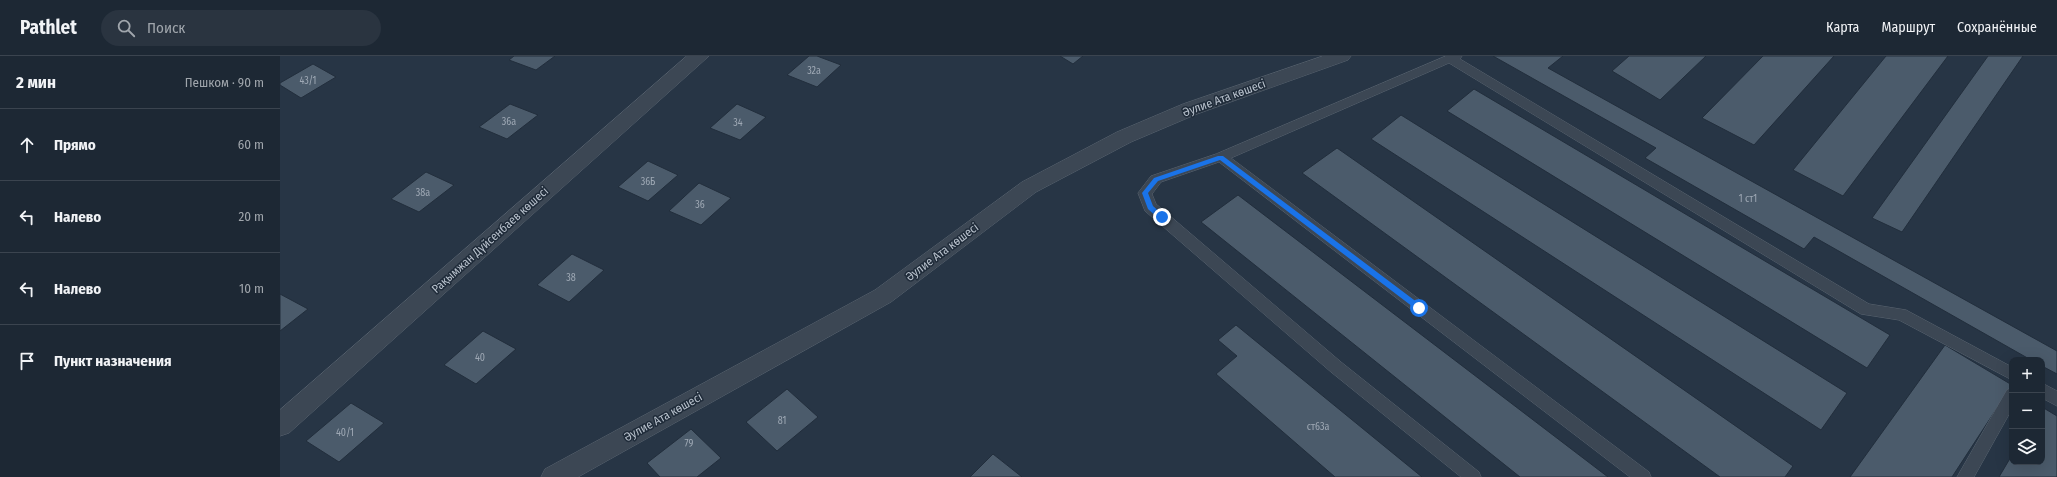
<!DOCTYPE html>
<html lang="ru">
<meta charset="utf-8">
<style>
:root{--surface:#1d2834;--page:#2a3440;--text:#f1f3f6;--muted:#a0a6ac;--line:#3b444f}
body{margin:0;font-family:"Fira Sans Condensed",sans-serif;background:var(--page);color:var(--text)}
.controls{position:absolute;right:12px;bottom:12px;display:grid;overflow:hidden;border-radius:8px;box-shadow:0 4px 16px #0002}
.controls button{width:36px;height:36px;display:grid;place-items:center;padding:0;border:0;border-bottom:1px solid var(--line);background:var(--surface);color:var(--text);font:20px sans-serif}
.stop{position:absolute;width:12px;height:12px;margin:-9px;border:3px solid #1a73e8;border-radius:50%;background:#fff}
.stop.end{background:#1a73e8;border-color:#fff;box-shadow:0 1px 4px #0008}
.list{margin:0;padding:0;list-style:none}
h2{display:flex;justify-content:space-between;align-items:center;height:52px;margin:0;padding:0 16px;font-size:17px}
h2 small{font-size:13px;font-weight:400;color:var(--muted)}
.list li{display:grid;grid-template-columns:26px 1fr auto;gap:12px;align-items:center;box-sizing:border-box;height:72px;padding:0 16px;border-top:1px solid var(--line)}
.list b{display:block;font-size:15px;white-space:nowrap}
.list em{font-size:13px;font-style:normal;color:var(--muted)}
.icon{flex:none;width:22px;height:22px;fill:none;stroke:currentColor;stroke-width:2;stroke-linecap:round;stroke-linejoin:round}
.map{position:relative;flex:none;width:1777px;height:421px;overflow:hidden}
header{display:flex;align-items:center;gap:24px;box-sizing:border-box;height:56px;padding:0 20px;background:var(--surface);border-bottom:1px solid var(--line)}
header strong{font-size:19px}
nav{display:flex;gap:22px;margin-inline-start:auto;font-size:14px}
.search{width:280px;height:36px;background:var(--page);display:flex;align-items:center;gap:10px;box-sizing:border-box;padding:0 14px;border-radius:22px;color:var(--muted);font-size:15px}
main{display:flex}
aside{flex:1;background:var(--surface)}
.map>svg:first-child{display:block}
.building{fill:#4b5b6b;stroke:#222e3c}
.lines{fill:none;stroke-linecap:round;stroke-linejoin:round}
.service-casing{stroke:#5a6571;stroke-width:1}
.minor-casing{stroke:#5a6571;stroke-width:1}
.service{fill:#3c4754;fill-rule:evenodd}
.minor{fill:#3c4754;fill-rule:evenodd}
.route{fill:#1a73e8}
.labels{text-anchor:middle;stroke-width:3;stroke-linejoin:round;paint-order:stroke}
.number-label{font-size:10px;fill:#9ea8b4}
.street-label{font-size:12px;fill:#b9c2cd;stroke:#202c3a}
</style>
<header>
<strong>Pathlet</strong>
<div class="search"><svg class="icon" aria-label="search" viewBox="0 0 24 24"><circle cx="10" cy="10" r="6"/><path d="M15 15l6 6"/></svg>Поиск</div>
<nav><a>Карта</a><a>Маршрут</a><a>Сохранённые</a></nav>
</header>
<main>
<aside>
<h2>2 мин<small>Пешком · 90 m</small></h2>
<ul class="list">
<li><svg class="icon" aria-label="ahead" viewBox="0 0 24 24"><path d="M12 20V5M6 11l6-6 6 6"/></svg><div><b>Прямо</b></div><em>60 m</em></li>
<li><svg class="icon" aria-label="left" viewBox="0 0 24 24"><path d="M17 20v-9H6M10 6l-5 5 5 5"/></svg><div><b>Налево</b></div><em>20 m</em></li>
<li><svg class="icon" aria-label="left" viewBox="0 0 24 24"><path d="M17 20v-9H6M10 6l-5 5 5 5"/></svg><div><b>Налево</b></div><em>10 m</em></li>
<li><svg class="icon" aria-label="arrive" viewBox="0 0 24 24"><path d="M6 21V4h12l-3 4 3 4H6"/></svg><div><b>Пункт назначения</b></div></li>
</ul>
</aside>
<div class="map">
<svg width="1777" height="421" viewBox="0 0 1777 421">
<rect width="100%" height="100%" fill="#273545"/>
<!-- building -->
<path class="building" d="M234,0H275L256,14L229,4Z
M529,0H537L561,9L537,31L507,19Z
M780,0H803L793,8Z
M1213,0H1283L1268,12L1777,295V318L1762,310V304H1751L1534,181L1524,193L1365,102L1376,92Z
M1349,0H1426L1380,44L1332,15Z
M1483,0H1554L1474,89L1422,62Z
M1606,0H1668L1563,140L1513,114Z
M1708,0H1743L1622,176L1592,162Z
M33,8L56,21L21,42L0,29V27Z
M1194,33L1610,279L1587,312L1167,55Z
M230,48L258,59L227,83L199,71Z
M457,48L486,61L460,84L430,72Z
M1121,59L1567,337L1541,374L1091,83Z
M1057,92L1513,410L1505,421H1440L1022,117Z
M368,105L398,119L368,145L338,131Z
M146,116L174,129L139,156L111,143Z
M419,127L451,142L421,169L389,155Z
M958,139L1328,421H1240L921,166Z
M292,198L324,214L289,246L257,229Z
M0,238L28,253L0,275Z
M956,269L1142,421H1055L936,318L957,300L938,284Z
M203,275L236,293L196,328L164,309Z
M1665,289L1732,329L1672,421H1570Z
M507,333L538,361L497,395L466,366Z
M71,347L104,367L59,406L26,385Z
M1762,351L1777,360V421H1719L1732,399V406H1762Z
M411,373L441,402L417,421H380L367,407Z
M713,398L742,421H690Z"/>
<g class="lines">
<!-- service casing -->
<g class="service-casing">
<path id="service" d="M1166,0H1182L1180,3L1589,248L1626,254L1732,311V324L1619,264L1581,258L1169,7L951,102L1369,416L1371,421H1350L939,106L881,126L872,138L876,148L1061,306L1199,416L1201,421H1181L1051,316L865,155L858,137L871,120L936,98Z
M1762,327L1777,335V350L1762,342Z
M1732,332V353L1694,421H1677L1727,334Z"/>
</g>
<!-- minor casing -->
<g class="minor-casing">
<path id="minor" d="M407,0H429L9,377L0,380V354Z
M1043,0H1071L1068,4L917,58L851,86L756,136L611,246L298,421H261L265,413L595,234L742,126L837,76L903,48Z"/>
</g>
<!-- service -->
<use href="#service" class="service"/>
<!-- minor -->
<use href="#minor" class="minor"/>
</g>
<!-- route -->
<path class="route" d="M938,100H943L1142,250V254H1137L940,104L878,125L868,137L873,150L884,160V163H879L868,153L862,137L874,122Z"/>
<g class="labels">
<!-- number labels -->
<g class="number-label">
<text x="534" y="18">32а</text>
<text x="28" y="28">43/1</text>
<text x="229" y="69">36а</text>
<text x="458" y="70">34</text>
<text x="368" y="129">36Б</text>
<text x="143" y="140">38а</text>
<text x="1468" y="146">1 ст1</text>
<text x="420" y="152">36</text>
<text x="291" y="225">38</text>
<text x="200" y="305">40</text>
<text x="502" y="368">81</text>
<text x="1038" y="374">ст63а</text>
<text x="65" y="380">40/1</text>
<text x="409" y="391">79</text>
</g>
<!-- street labels -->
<g class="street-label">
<text transform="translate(944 42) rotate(-20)" y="4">Әулие Ата көшесі</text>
<text transform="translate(210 184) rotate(-42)" y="4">Рақымжан Дүйсенбаев көшесі</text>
<text transform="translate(662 196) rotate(-37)" y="4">Әулие Ата көшесі</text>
<text transform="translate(383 361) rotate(-29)" y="4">Әулие Ата көшесі</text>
</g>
</g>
</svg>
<div class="controls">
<button>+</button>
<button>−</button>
<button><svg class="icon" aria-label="layers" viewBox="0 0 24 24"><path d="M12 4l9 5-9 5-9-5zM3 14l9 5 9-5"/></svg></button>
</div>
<div class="stop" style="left:1139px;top:252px"></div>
<div class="stop end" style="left:882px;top:161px"></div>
</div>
</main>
